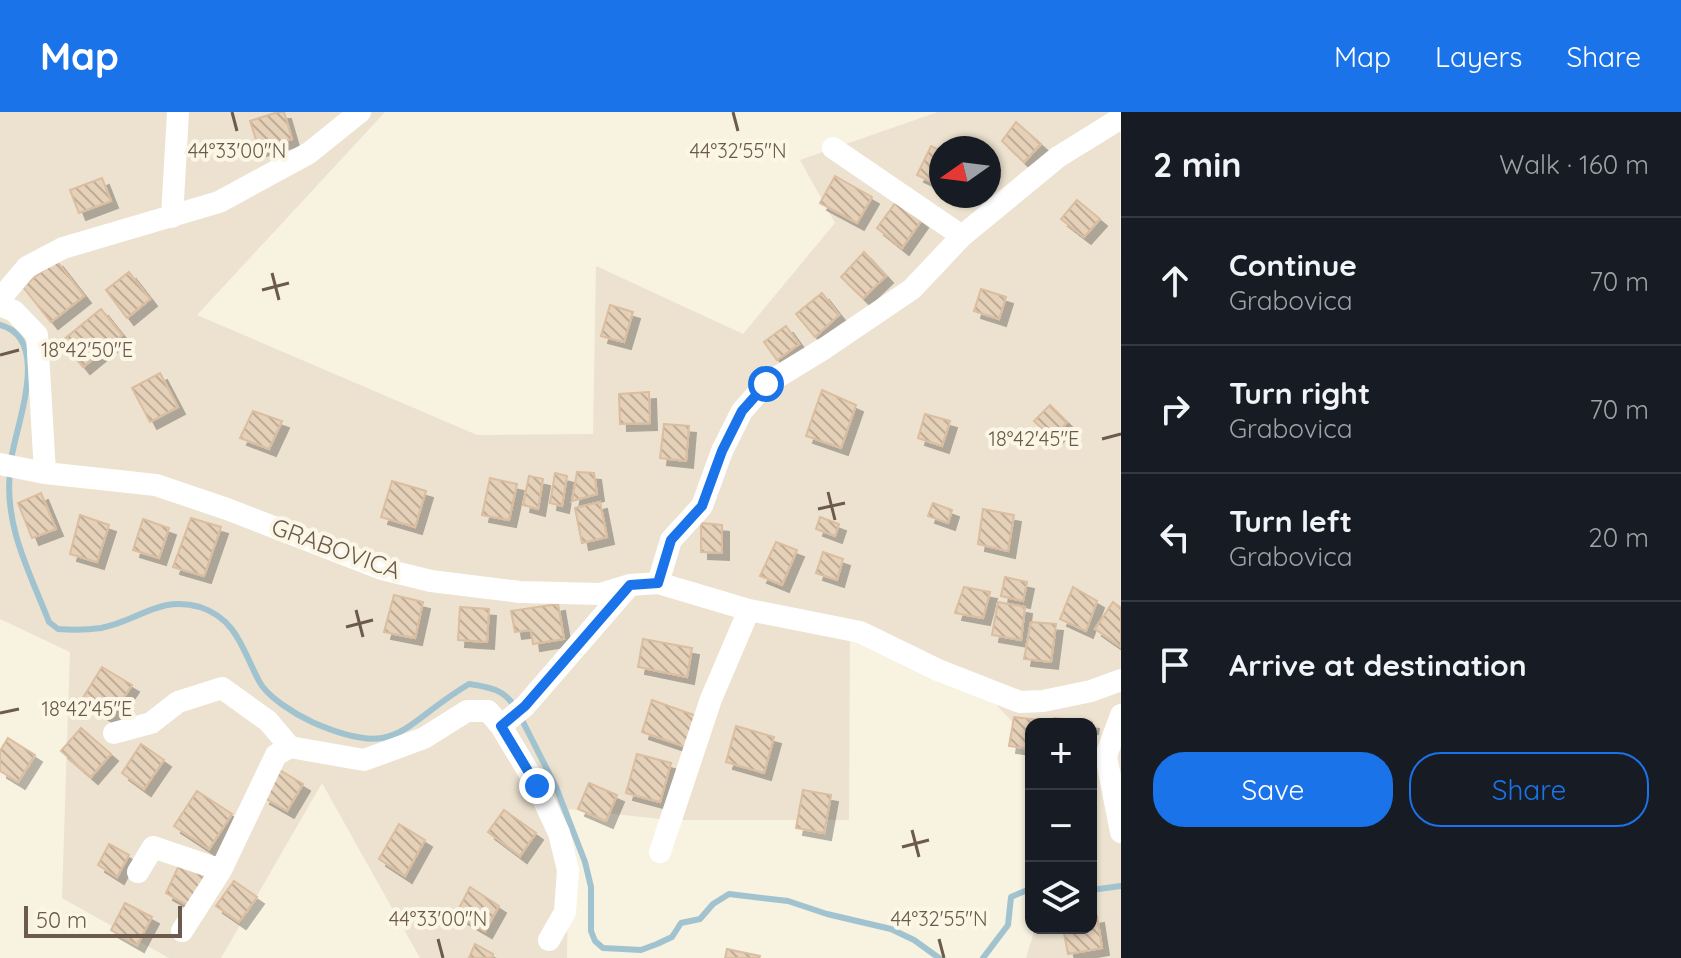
<!DOCTYPE html>
<meta charset="utf-8">
<style>
:root{--surface:#171b24;--page:#20242c;--text:#f1f3f6;--muted:#9ea1a6;--line:#363941;--accent:#1a73e8}
body{margin:0;font-family:Quicksand,sans-serif;background:var(--page);color:var(--text)}
.controls{position:absolute;right:24px;bottom:24px;display:grid;overflow:hidden;border-radius:16px;box-shadow:0 2px 6px #0004}
.controls button{width:72px;height:72px;display:grid;place-items:center;padding:0;border:0;border-bottom:2px solid var(--line);background:var(--surface);color:var(--text);font:40px sans-serif}
.compass{position:absolute;left:929px;top:24px;width:72px;height:72px;border-radius:50%;background:var(--surface);box-shadow:0 2px 6px #0004;rotate:256deg}
.scale{position:absolute;left:24px;bottom:20px;width:158px;box-sizing:border-box;padding-left:8px;border:4px solid #6c5b4c;border-top:0;font-size:22px;line-height:28px;white-space:nowrap;color:#6c5b4c;-webkit-text-stroke:6px #fcf6e7;paint-order:stroke}
.stop{position:absolute;width:24px;height:24px;margin:-18px;border:6px solid #1a73e8;border-radius:50%;background:#fff}
.stop.end{background:#1a73e8;border-color:#fff;box-shadow:0 2px 8px #0008}
.list{margin:0;padding:0;list-style:none}
h2{display:flex;justify-content:space-between;align-items:center;height:104px;margin:0;padding:0 32px;font-size:34px}
h2 small{font-size:26px;font-weight:400;color:var(--muted)}
.list li{display:grid;grid-template-columns:52px 1fr auto;gap:24px;align-items:center;box-sizing:border-box;height:128px;padding:0 32px;border-top:2px solid var(--line)}
.list b{display:block;font-size:30px;white-space:nowrap}
.list p{margin:0;font-size:26px;white-space:nowrap;color:var(--muted)}
.list em{font-size:26px;font-style:normal;color:var(--muted)}
.actions{display:flex;gap:16px;padding:24px 32px}
.actions a{flex:1;padding:18px 0;border:2px solid var(--accent);border-radius:32px;text-align:center;font-size:28px;color:var(--accent)}
.actions .main{background:var(--accent);color:#fff}
.icon{flex:none;width:44px;height:44px;fill:none;stroke:currentColor;stroke-width:2;stroke-linecap:round;stroke-linejoin:round}
.map{position:relative;flex:none;width:1121px;height:846px;overflow:hidden}
header{display:flex;align-items:center;gap:48px;box-sizing:border-box;height:112px;padding:0 40px;background:var(--accent);color:#fff}
header strong{font-size:38px}
nav{display:flex;gap:44px;margin-inline-start:auto;font-size:28px}
main{display:flex}
aside{flex:1;background:var(--surface)}
.map>svg:first-child{display:block}
.residential{fill:#ece2cf;fill-rule:evenodd}
.lines{fill:none;stroke-linecap:round;stroke-linejoin:round}
.stream{stroke:#a1c2cf;stroke-width:6}
.building{fill:url(#building-back-hatch);stroke:#dbbd9f;stroke-width:2;filter:url(#shadow)}
.minor{stroke:#fff;stroke-width:22}
.route{stroke:#1a73e8;stroke-width:10}
.ticks{fill:none;stroke:#6c5b4c;stroke-width:3}
.labels{text-anchor:middle;stroke-width:8;stroke-linejoin:round;paint-order:stroke}
.street-label{font-size:24px;fill:#6c5b4c;stroke:#fcf6e7}
.ticks-label{font-size:20px;text-anchor:middle;fill:#6c5b4c;stroke:#fcf6e7;stroke-width:8;stroke-linejoin:round;paint-order:stroke}
</style>
<header>
<strong>Map</strong>
<nav><a>Map</a><a>Layers</a><a>Share</a></nav>
</header>
<main>
<div class="map">
<svg width="1121" height="846" viewBox="0 0 1121 846">
<defs>
<pattern id="building-back-hatch" width="6" height="6" patternUnits="userSpaceOnUse" patternTransform="scale(2)"><rect width="6" height="6" fill="#e5d0b8"/><path d="M-1 5l2 2M0 0l6 6M5-1l2 2" fill="none" stroke="#beac98"/></pattern>
<filter id="shadow"><feDropShadow dx="7" dy="7" stdDeviation="0" flood-color="#0004"/></filter>
</defs>
<rect width="100%" height="100%" fill="#f8f2e1"/>
<!-- residential -->
<path class="residential" d="M0,0H385L197,203L477,323L593,322L596,154L743,222L835,111L800,48L938,0H1120L1121,846H1026L1035,816H1091V612H1031V630L979,574L850,524L849,708H669L569,697L567,846H420L322,671L221,846H169L62,786L70,540L0,507ZM941,36H989V84H941Z"/>
<g class="lines">
<!-- stream -->
<path class="stream" d="M0,213C53,227 15,314 11,349
M10,360C4,414 30,461 49,510L58,517C72,518 87,518 101,516C139,509 159,483 200,495C237,507 243,539 259,569C267,585 295,602 312,610C400,649 400,613 469,572C488,575 504,577 514,594
M520,604L556,675L585,750L591,775V819L595,829L603,836L641,838L657,832L672,825L681,811L700,807L713,792L729,782L788,789L827,802L891,817L914,828L939,846
M1091,778L1121,774
M983,846L1008,813L1011,785L1025,779H1031"/>
</g>
<!-- building -->
<path class="building" d="M278,0H284L292,27L259,37L250,9Z
M1016,10L1041,32L1024,50L1002,29Z
M931,34L941,39V74L917,63Z
M835,64L872,85L857,111L820,91Z
M102,66L111,89L79,101L70,78Z
M1077,88L1100,107L1084,125L1061,107Z
M896,90L921,109L902,136L877,116Z
M864,140L886,164L863,186L841,165Z
M56,148L84,184L51,210L23,175Z
M129,160L150,187L127,206L106,178Z
M981,177L1006,185L999,207L974,199Z
M822,181L839,203L815,225L796,202Z
M610,193L633,200L624,230L601,224Z
M101,197L122,223L83,255L62,229Z
M786,214L799,232L777,248L764,230Z
M160,261L178,295L150,310L132,276Z
M822,278L856,293L841,336L806,324Z
M649,280L650,311L620,312L619,282Z
M1050,293L1067,310L1053,327L1034,309Z
M253,299L282,309L269,337L240,326Z
M925,302L950,309L942,334L918,326Z
M664,312L689,314L686,349L660,346Z
M577,360L594,361L597,382L572,389Z
M555,361L567,364L562,394L550,391Z
M529,364L543,367L538,397L523,393Z
M490,366L517,372L509,408L482,403Z
M392,369L426,379L415,415L381,405Z
M41,381L56,417L32,426L18,391Z
M600,390L607,425L582,431L575,396Z
M933,391L952,398L948,411L928,404Z
M983,397L1014,403L1008,439L978,432Z
M80,403L109,413L97,450L70,442Z
M820,405L839,412L835,424L816,417Z
M191,406L221,415L204,464L173,455Z
M143,407L169,416L159,446L133,438Z
M701,411L722,413V441L701,440Z
M776,430L797,438L782,473L760,464Z
M823,440L843,447L837,468L816,461Z
M1005,465L1027,470L1023,489L1001,484Z
M964,475L990,480L983,506L955,501Z
M1073,475L1097,489L1086,519L1060,507Z
M394,483L423,490L415,526L384,520Z
M998,490L1025,495L1021,528L992,523Z
M1113,490L1121,496V535L1095,517Z
M558,492L564,527L533,532L531,518L515,520L511,499Z
M460,495L489,497L487,530L458,528Z
M1031,510L1056,512L1051,550L1024,547Z
M643,527L692,536L687,565L638,555Z
M102,555L132,573L110,606L81,589Z
M652,588L697,604L686,635L642,620Z
M1014,605L1047,609V612H1031V637L1009,634Z
M1054,606L1092,610L1091,616V612H1053Z
M736,614L774,625L764,661L726,650Z
M81,616L111,642L91,665L61,639Z
M8,626L35,643L18,670L0,659V639Z
M141,632L164,648L144,677L122,661Z
M637,642L671,651L660,690L626,681Z
M278,657L303,672L287,699L263,685Z
M589,671L617,683L606,709L578,697Z
M803,678L831,683L824,721L796,716Z
M197,679L232,702L209,737L174,714Z
M504,698L536,721L520,744L488,720Z
M399,712L425,728L405,764L379,747Z
M109,732L129,743L117,765L98,753Z
M181,749L205,763L189,794L166,781Z
M234,769L257,785L239,810L216,794Z
M470,775L499,794L485,819L456,802Z
M125,791L152,805L137,833L111,818Z
M1097,804L1102,836L1068,842L1063,816H1091V805Z
M475,832L493,842L492,846H469Z
M727,837L760,844L759,846H725Z"/>
<g class="lines">
<!-- minor -->
<path class="minor" d="M833,36L962,124
M172,105L178,0
M0,187L27,155L63,136L219,90L309,41L360,0
M0,193L14,199L37,223L45,361
M0,352L45,361L156,373L227,397L382,457L431,469L520,480L600,482L630,473L658,471L749,498L860,520L938,558L1020,590L1043,589L1091,579L1121,568
M658,471L671,428L702,394L722,339L742,299L766,272L825,236L912,177L962,124L1058,45L1121,6
M1121,603L1106,644L1121,720
M501,614L537,674L559,721L568,758L565,800L549,828
M114,621L151,611L178,590L222,576L268,609L290,635
M660,740L711,587L749,498
M138,760L153,735L221,758L276,643L290,635L364,648L424,626L467,599H488L501,614L525,594L630,473
M182,819L221,758"/>
</g>
<g class="lines">
<!-- route -->
<path class="route" d="M537,674L501,614L525,594L630,473L658,471L671,428L702,394L722,339L742,299L766,272"/>
</g>
<!-- ticks -->
<path class="ticks" d="M232,0L237,19M733,0L738,19M272,161L279,188M262,178L289,171M0,243L19,238M1102,327L1121,322M828,380L835,408M818,397L845,391M356,498L363,525M346,515L373,508M0,601L19,597M912,718L919,745M902,735L929,728M438,827L443,846M939,827L944,846"/>
<g class="labels">
<!-- street labels -->
<g class="street-label">
<text transform="translate(336 437) rotate(20)" y="8">GRABOVICA</text>
</g>
</g>
<g class="ticks-label">
<text x="237" y="46">44°33'00"N</text>
<text x="738" y="46">44°32'55"N</text>
<text x="87" y="245">18°42'50"E</text>
<text x="1034" y="334">18°42'45"E</text>
<text x="87" y="604">18°42'45"E</text>
<text x="438" y="814">44°33'00"N</text>
<text x="939" y="814">44°32'55"N</text>
</g>
</svg>
<div class="controls">
<button>+</button>
<button>−</button>
<button><svg class="icon" aria-label="layers" viewBox="0 0 24 24"><path d="M12 4l9 5-9 5-9-5zM3 14l9 5 9-5"/></svg></button>
</div>
<svg class="compass" viewBox="-18 -18 36 36"><path d="M0-13l5 13h-10z" fill="#e53935"/><path d="M0 13l5-13h-10z" fill="#9ea1a6"/></svg>
<div class="scale">50 m</div>
<div class="stop" style="left:766px;top:272px"></div>
<div class="stop end" style="left:537px;top:674px"></div>
</div>
<aside>
<h2>2 min<small>Walk · 160 m</small></h2>
<ul class="list">
<li><svg class="icon" aria-label="ahead" viewBox="0 0 24 24"><path d="M12 20V5M6 11l6-6 6 6"/></svg><div><b>Continue</b><p>Grabovica</p></div><em>70 m</em></li>
<li><svg class="icon" aria-label="right" viewBox="0 0 24 24"><path d="M7 20v-9h11M14 6l5 5-5 5"/></svg><div><b>Turn right</b><p>Grabovica</p></div><em>70 m</em></li>
<li><svg class="icon" aria-label="left" viewBox="0 0 24 24"><path d="M17 20v-9H6M10 6l-5 5 5 5"/></svg><div><b>Turn left</b><p>Grabovica</p></div><em>20 m</em></li>
<li><svg class="icon" aria-label="arrive" viewBox="0 0 24 24"><path d="M6 21V4h12l-3 4 3 4H6"/></svg><div><b>Arrive at destination</b></div></li>
</ul>
<div class="actions"><a class="main">Save</a><a>Share</a></div>
</aside>
</main>
